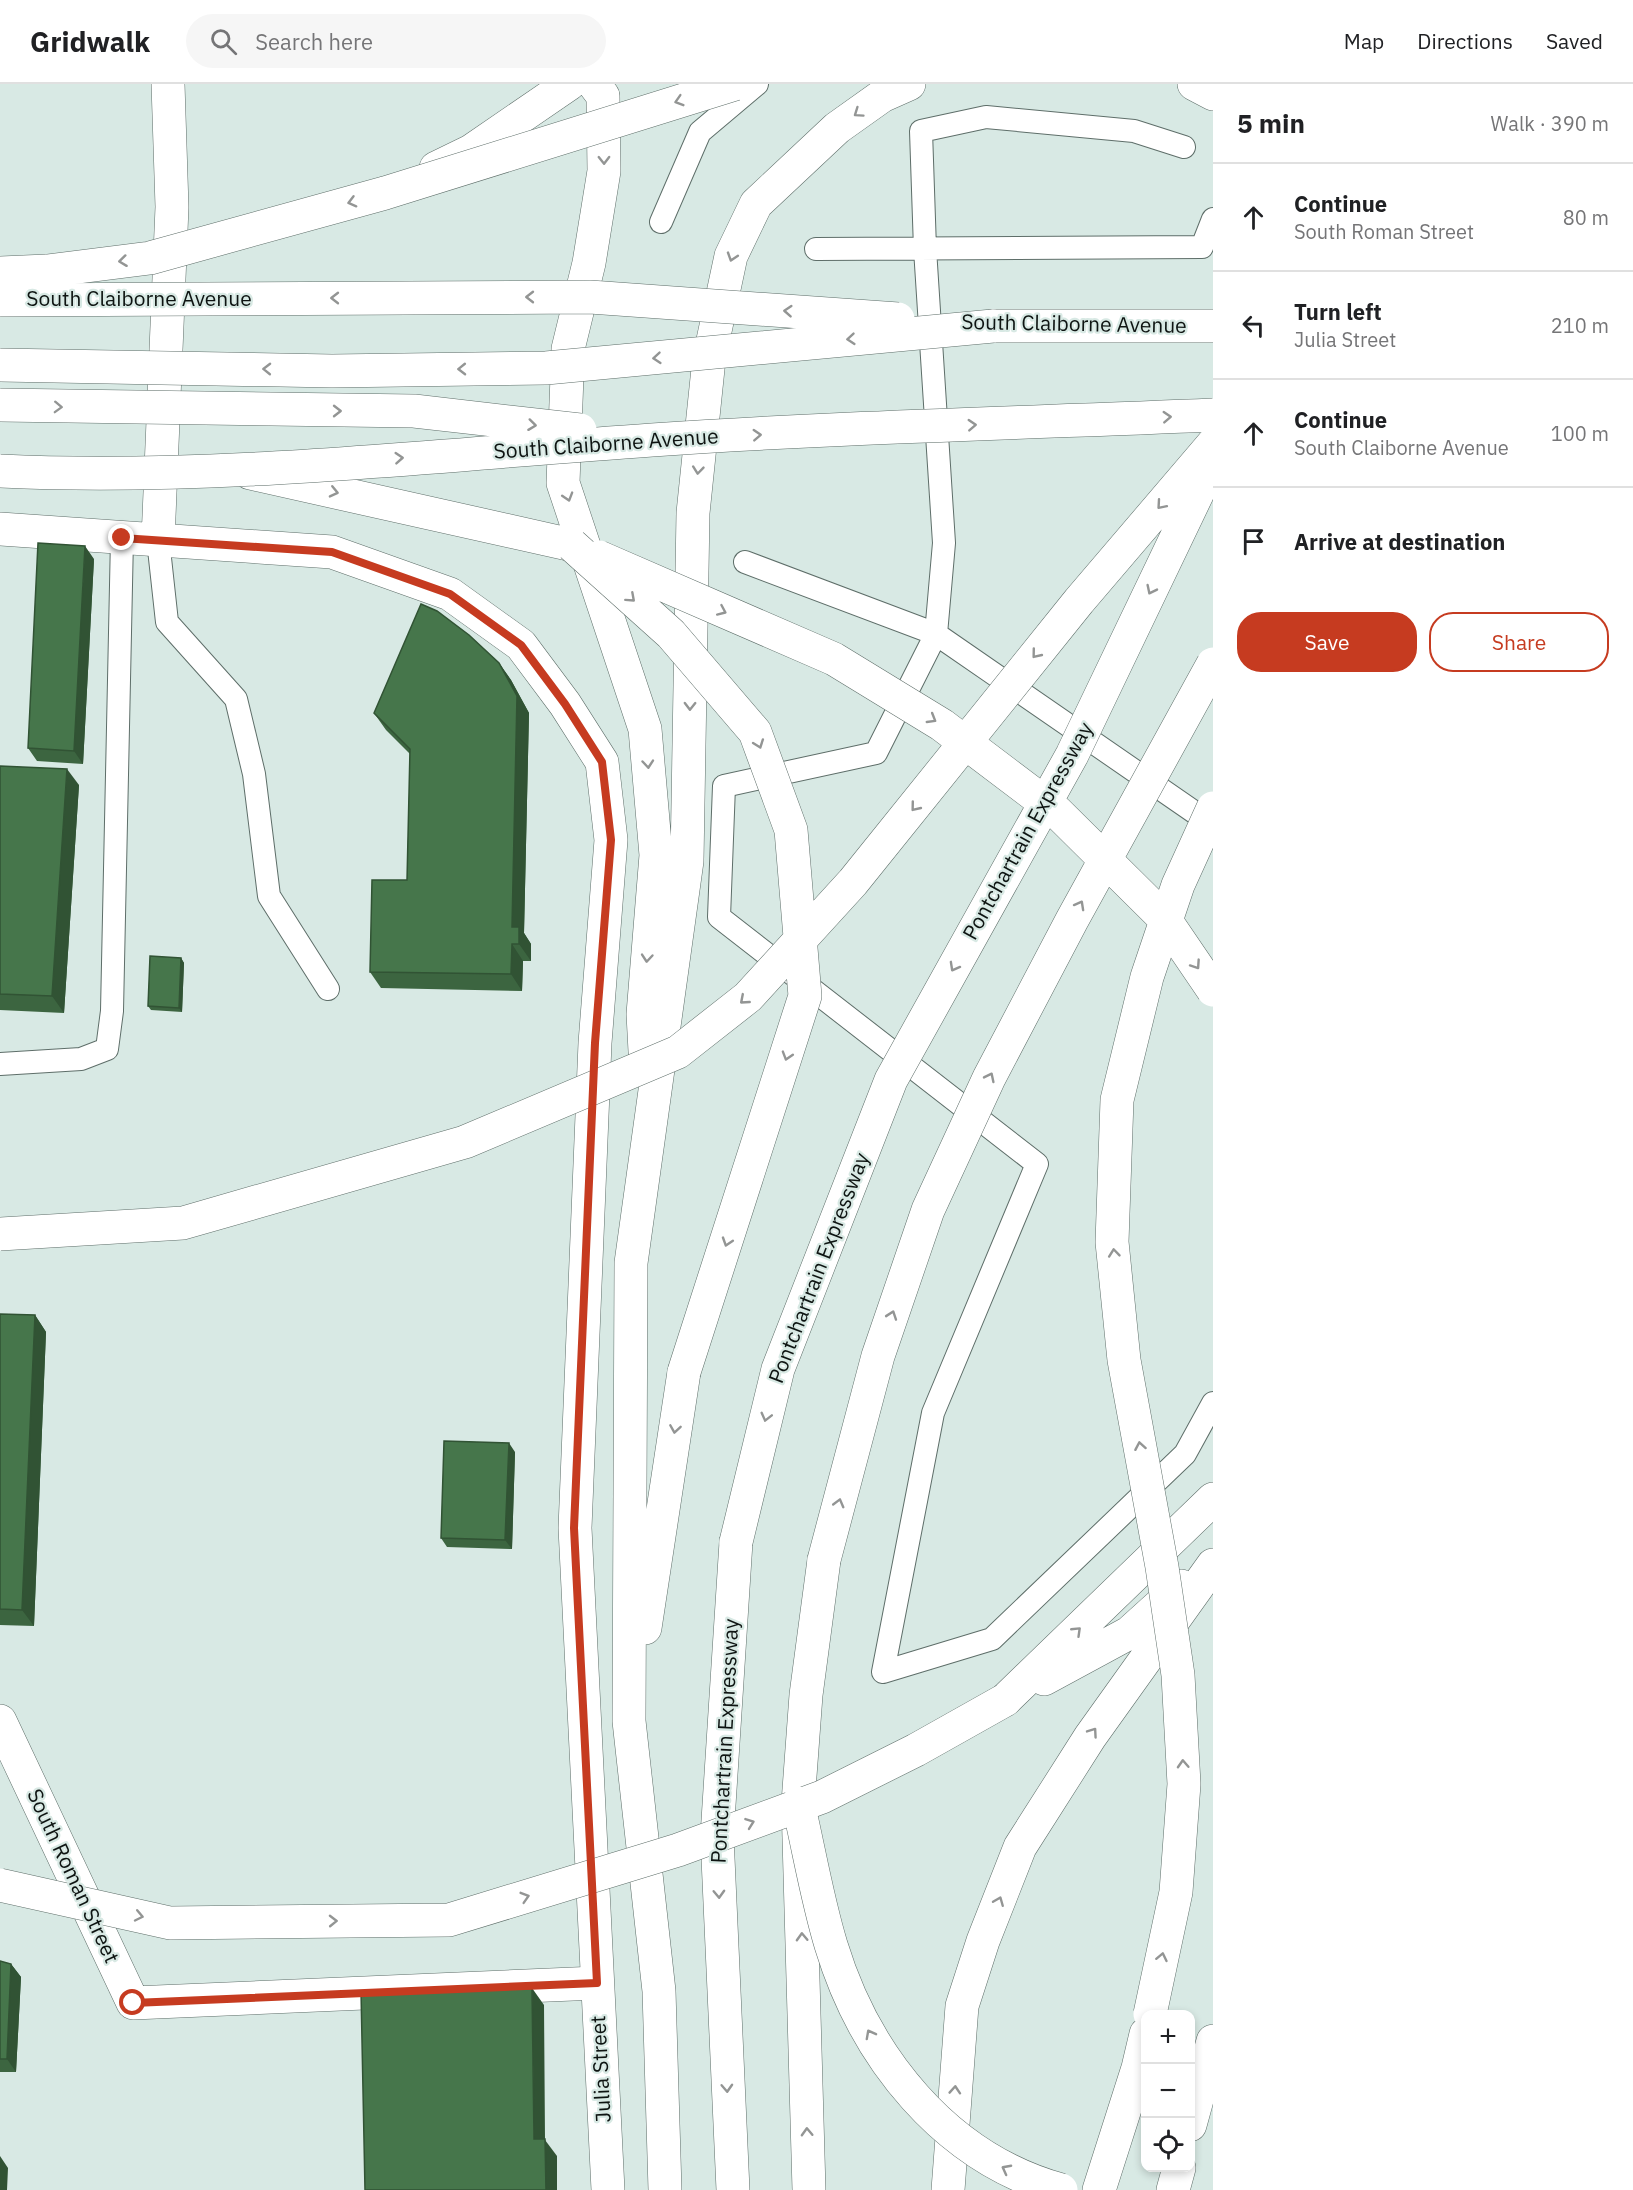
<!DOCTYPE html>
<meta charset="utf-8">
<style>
:root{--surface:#fff;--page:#f6f6f6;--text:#202124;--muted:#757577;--line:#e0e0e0;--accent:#c63b20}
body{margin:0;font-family:"IBM Plex Sans",sans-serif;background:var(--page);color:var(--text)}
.controls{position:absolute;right:18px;bottom:18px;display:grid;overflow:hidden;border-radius:12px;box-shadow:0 3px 9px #0003}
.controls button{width:54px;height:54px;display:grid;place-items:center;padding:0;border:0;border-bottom:2px solid var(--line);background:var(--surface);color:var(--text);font:30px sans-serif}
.stop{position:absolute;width:18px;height:18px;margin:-14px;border:4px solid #c63b20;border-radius:50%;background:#fff}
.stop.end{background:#c63b20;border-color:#fff;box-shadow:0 2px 6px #0008}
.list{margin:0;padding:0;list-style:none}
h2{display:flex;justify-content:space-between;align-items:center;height:78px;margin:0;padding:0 24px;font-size:26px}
h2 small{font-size:20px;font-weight:400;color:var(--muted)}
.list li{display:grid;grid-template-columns:39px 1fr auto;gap:18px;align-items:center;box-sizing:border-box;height:108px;padding:0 24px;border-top:2px solid var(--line)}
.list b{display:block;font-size:22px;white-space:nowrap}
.list p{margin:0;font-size:20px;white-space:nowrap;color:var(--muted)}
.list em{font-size:20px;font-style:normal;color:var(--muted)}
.actions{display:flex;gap:12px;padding:18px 24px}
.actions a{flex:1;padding:14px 0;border:2px solid var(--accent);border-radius:24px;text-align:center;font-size:21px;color:var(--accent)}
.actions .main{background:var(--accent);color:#fff}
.icon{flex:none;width:33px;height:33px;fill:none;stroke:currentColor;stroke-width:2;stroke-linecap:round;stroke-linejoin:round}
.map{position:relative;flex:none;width:1213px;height:2106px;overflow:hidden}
header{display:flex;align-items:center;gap:36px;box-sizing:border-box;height:84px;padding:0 30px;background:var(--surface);border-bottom:2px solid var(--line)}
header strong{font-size:28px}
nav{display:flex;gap:33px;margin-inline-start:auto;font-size:21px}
.search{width:420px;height:54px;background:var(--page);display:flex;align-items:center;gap:15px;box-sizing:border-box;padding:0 21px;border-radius:33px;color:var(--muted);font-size:22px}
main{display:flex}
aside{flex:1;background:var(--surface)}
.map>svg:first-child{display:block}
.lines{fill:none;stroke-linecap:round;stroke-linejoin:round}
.lane-casing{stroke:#5e6e69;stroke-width:24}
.street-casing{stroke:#5e6e69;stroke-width:34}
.secondary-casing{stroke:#5e6e69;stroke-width:34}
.primary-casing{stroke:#5e6e69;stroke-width:34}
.highway-casing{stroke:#5e6e69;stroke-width:34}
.lane{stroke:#fff;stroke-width:22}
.street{stroke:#fff;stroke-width:33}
.secondary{stroke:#fff;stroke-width:33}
.primary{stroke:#fff;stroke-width:33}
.highway{stroke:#fff;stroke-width:33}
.primary-bridge-casing{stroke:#5e6e69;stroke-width:34;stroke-linecap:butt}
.highway-bridge-casing{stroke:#5e6e69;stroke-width:34;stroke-linecap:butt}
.primary-bridge{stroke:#fff;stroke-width:33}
.highway-bridge{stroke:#fff;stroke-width:33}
.wall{fill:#3c6540}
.shaded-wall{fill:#315334}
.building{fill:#46764b;stroke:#315334;stroke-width:1.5}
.oneway{stroke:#939594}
.route{stroke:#c63b20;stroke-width:8}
.labels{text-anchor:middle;stroke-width:4.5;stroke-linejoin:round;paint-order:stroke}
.street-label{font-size:21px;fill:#0e1412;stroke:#d8e9e4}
</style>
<header>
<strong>Gridwalk</strong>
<div class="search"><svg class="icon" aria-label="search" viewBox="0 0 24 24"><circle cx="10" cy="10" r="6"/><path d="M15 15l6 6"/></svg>Search here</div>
<nav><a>Map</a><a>Directions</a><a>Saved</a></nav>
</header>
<main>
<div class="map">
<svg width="1213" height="2106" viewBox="0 0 1213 2106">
<rect width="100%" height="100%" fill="#d8e9e4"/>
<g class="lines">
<!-- lane casing -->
<g class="lane-casing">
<path id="lane" d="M661,138L700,48L757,0
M816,165L1202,163L1213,135
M158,456L167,538L236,615L254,690L269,812L328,905
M745,478L936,550L944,459L925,165L921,47L986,33L1134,47L1184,63
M1213,741L936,550L876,669L724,702L719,833L1037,1080L933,1329L883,1588L992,1555L1185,1370L1213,1319
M0,980L81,975L107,965L112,927L122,454"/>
</g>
<!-- street casing -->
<g class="street-casing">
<path id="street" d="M0,1637L133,1919L597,1899
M1190,2041L1213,1957
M1173,2106L1179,2084"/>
</g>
<!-- secondary casing -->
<g class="secondary-casing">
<path id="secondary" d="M0,445L332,468L450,510L521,561L565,620L602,678L611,756L595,959L575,1444L608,2106
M158,456L172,123L168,0"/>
</g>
<!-- primary casing -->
<g class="primary-casing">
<path id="primary" d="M993,242H1213"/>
</g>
<!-- highway casing -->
<g class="highway-casing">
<path id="highway" d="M594,0L603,12L604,87L589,179L568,265L563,399L645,645L656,771L643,930L645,967
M1194,0L1213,10
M436,84L471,67L569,0
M250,389L572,461
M645,1544L684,1288
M1044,1595L1129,1549L1181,1502
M1005,1616L1213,1415
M665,2106L659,1907L629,1637L631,1179L687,777L693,429L709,275L731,172L756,120L837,44L882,12L909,0
M733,2106L717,1752L736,1458
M809,2106L798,1719L806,1611L824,1476
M948,2106L962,1922L983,1857L1020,1763L1090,1653L1213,1481
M1099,2106L1138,1984L1146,1950"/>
</g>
<!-- lane -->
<use href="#lane" class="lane"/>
<!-- street -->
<use href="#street" class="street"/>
<!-- secondary -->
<use href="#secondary" class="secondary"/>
<!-- primary -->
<use href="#primary" class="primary"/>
<!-- highway -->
<use href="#highway" class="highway"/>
<!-- primary-bridge casing -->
<g class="primary-bridge-casing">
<path id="primary-bridge" d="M0,216L590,213L898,235
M0,281L332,287L546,284L993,242
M0,321L414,327L580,346
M0,387C217,397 435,371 652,356C838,343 1026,339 1213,331"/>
</g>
<!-- highway-bridge casing -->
<g class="highway-bridge-casing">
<path id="highway-bridge" d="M0,189L47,187L150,174L385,109L735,0
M572,461L671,550L755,648L791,746L805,912L684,1288
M599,473L834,575L942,641L1057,728L1164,834L1213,906
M0,1150L183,1139L465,1058L678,968L748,913L853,798L1079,517L1213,360
M736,1458L778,1285L891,996L1072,671L1212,379
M824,1476L878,1272L928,1126L989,994L1072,836L1213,580
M798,1719C809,1766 817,1815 831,1861C865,1973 945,2074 1061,2106
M0,1801L170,1839L449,1836L678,1766L822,1713L916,1666L1005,1616
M1150,1930L1176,1808L1184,1700L1178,1591L1162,1483L1124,1276L1112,1158L1117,1016L1147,893L1178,801L1213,724"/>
</g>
<!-- primary-bridge -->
<use href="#primary-bridge" class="primary-bridge"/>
<!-- highway-bridge -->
<use href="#highway-bridge" class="highway-bridge"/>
</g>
<!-- wall -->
<path class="wall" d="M94,475L83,680L37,677L28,664Z
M499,579L511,596L529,629L524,849L531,860V877H523L522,907L381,904L370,888L407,796L410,670L386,646L374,629Z
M0,682L79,701L64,929L0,926Z
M181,874L184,879L182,928L151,926L148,922Z
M0,1230L35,1231L46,1248L34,1542L0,1541Z
M515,1368L512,1465L447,1463L441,1454Z
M0,1877L11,1880L21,1893L16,1988H0Z"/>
<!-- shaded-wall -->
<path class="shaded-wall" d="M85,462L94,475L83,680L74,667Z
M499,579L511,596L529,629L524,849L531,860V877L519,860L512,843Z
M67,685L79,701L64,929L52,912Z
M512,860L523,877L522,907L511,890Z
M181,874L184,879L182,928L179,924Z
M35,1231L46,1248L34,1542L22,1526Z
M509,1359L515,1368L512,1465L505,1456Z
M11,1880L21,1893L16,1988L7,1975Z
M532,1904L544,1921L545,2056L557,2072V2106H546L534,2055Z
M0,2072L8,2084L7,2106H0Z"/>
<!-- building -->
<path class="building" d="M38,459L85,462L74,667L28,664Z
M421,520L437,527L469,551L499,579L517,612L512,843H519V860H512L511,890L370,888L372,796H407L410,665L374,629Z
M0,682L67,685L52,912L0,910Z
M150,872L181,874L179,924L148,922Z
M0,1230L35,1231L22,1526L0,1525Z
M444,1357L509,1359L505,1456L441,1454Z
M0,1877L11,1880L7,1975H0Z
M532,1904L534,2055H545L546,2106H365L361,1907Z"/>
<!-- one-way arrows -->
<defs><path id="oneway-chevron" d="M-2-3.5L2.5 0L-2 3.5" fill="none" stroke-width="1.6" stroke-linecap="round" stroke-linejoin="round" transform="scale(1.5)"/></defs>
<g class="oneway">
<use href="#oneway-chevron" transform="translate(679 17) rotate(163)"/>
<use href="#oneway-chevron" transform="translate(858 29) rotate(145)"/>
<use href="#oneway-chevron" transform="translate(604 76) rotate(89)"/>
<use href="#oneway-chevron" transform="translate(352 118) rotate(165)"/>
<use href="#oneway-chevron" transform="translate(732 173) rotate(108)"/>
<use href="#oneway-chevron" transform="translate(123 177) rotate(173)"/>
<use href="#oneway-chevron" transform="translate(530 213) rotate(180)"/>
<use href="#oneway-chevron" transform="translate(335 214) rotate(180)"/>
<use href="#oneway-chevron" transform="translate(788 227) rotate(-176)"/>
<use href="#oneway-chevron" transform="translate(851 255) rotate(175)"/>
<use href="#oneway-chevron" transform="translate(657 274) rotate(175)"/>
<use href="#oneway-chevron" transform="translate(267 285) rotate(-179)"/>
<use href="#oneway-chevron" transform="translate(462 285) rotate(179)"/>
<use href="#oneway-chevron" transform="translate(58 323) rotate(2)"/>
<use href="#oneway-chevron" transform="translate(337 327)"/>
<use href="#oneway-chevron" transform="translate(1167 333) rotate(-3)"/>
<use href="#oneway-chevron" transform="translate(532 341) rotate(7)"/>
<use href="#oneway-chevron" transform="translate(972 341) rotate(-3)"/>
<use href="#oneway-chevron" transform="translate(757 351) rotate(-3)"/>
<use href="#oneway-chevron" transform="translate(399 374) rotate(-4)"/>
<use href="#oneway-chevron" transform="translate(698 386) rotate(96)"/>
<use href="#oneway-chevron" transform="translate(334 408) rotate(13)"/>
<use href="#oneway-chevron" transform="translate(568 413) rotate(73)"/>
<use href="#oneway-chevron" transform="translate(1161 421) rotate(131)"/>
<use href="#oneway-chevron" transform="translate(1151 506) rotate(116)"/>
<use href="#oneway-chevron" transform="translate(631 514) rotate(42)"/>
<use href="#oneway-chevron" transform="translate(722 527) rotate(24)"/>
<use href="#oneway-chevron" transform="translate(1036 570) rotate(129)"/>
<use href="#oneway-chevron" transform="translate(690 622) rotate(91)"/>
<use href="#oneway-chevron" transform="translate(932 635) rotate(31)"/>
<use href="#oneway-chevron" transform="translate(759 660) rotate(70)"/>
<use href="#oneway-chevron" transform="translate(648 680) rotate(85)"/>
<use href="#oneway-chevron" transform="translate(915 723) rotate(129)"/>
<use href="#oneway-chevron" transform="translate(1080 821) rotate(-61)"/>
<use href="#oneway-chevron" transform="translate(647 874) rotate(95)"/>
<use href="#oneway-chevron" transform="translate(1196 881) rotate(56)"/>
<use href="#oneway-chevron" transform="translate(954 883) rotate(119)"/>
<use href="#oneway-chevron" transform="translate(744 916) rotate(139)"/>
<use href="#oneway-chevron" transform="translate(787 972) rotate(107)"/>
<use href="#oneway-chevron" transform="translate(990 993) rotate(-64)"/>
<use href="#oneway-chevron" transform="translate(727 1158) rotate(108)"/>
<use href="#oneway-chevron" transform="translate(1114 1169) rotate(-96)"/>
<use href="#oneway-chevron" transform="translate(892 1231) rotate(-71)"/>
<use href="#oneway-chevron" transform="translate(766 1333) rotate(104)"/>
<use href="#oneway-chevron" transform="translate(675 1345) rotate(99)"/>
<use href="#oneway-chevron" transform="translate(1140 1362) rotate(-100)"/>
<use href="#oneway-chevron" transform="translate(839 1419) rotate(-75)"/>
<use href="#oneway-chevron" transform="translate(1077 1547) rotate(-44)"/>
<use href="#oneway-chevron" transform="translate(1093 1648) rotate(-55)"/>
<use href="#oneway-chevron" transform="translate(1183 1680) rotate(-93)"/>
<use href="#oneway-chevron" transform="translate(750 1739) rotate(-20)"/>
<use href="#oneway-chevron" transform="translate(719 1810) rotate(88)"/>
<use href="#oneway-chevron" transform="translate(525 1813) rotate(-17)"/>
<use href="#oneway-chevron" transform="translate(999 1817) rotate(-68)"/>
<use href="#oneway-chevron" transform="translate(139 1832) rotate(12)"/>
<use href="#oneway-chevron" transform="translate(333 1837) rotate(-1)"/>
<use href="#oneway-chevron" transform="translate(802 1853) rotate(-92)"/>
<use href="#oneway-chevron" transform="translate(1162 1873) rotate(-78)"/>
<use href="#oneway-chevron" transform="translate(870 1950) rotate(-118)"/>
<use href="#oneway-chevron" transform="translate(727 2004) rotate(87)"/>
<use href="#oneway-chevron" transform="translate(955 2006) rotate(-86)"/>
<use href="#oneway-chevron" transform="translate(807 2048) rotate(-92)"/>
<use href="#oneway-chevron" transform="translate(1006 2085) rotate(-152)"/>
</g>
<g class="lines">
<!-- route -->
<path class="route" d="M122,454L332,468L450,510L521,561L565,620L602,678L611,756L595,959L574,1444L597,1899L133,1919"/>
</g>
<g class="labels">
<!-- street labels -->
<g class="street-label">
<text x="139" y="222">South Claiborne Avenue</text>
<text transform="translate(1074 240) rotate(1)" y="7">South Claiborne Avenue</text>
<text transform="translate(606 360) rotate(-4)" y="7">South Claiborne Avenue</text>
<text transform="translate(1028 747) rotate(-61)" y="7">Pontchartrain Expressway</text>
<text transform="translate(819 1184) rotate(-69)" y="7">Pontchartrain Expressway</text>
<text transform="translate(725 1657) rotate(-87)" y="7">Pontchartrain Expressway</text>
<text transform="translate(73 1792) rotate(65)" y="7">South Roman Street</text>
<text transform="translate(601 1985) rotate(-93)" y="7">Julia Street</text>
</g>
</g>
</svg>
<div class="controls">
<button>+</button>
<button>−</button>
<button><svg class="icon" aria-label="locate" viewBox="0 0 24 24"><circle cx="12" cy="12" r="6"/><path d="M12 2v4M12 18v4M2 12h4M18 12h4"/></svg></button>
</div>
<div class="stop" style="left:133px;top:1919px"></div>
<div class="stop end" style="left:122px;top:454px"></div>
</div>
<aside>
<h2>5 min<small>Walk · 390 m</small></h2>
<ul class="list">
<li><svg class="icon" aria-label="ahead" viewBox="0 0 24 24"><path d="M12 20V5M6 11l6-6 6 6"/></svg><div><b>Continue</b><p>South Roman Street</p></div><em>80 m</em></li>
<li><svg class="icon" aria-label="left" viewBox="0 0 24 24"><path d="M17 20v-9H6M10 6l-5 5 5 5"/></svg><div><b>Turn left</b><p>Julia Street</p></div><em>210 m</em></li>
<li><svg class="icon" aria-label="ahead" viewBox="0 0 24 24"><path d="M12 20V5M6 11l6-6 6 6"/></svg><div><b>Continue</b><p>South Claiborne Avenue</p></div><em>100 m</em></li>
<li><svg class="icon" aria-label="arrive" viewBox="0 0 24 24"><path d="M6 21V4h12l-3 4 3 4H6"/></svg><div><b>Arrive at destination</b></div></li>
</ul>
<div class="actions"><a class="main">Save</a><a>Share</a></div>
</aside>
</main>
